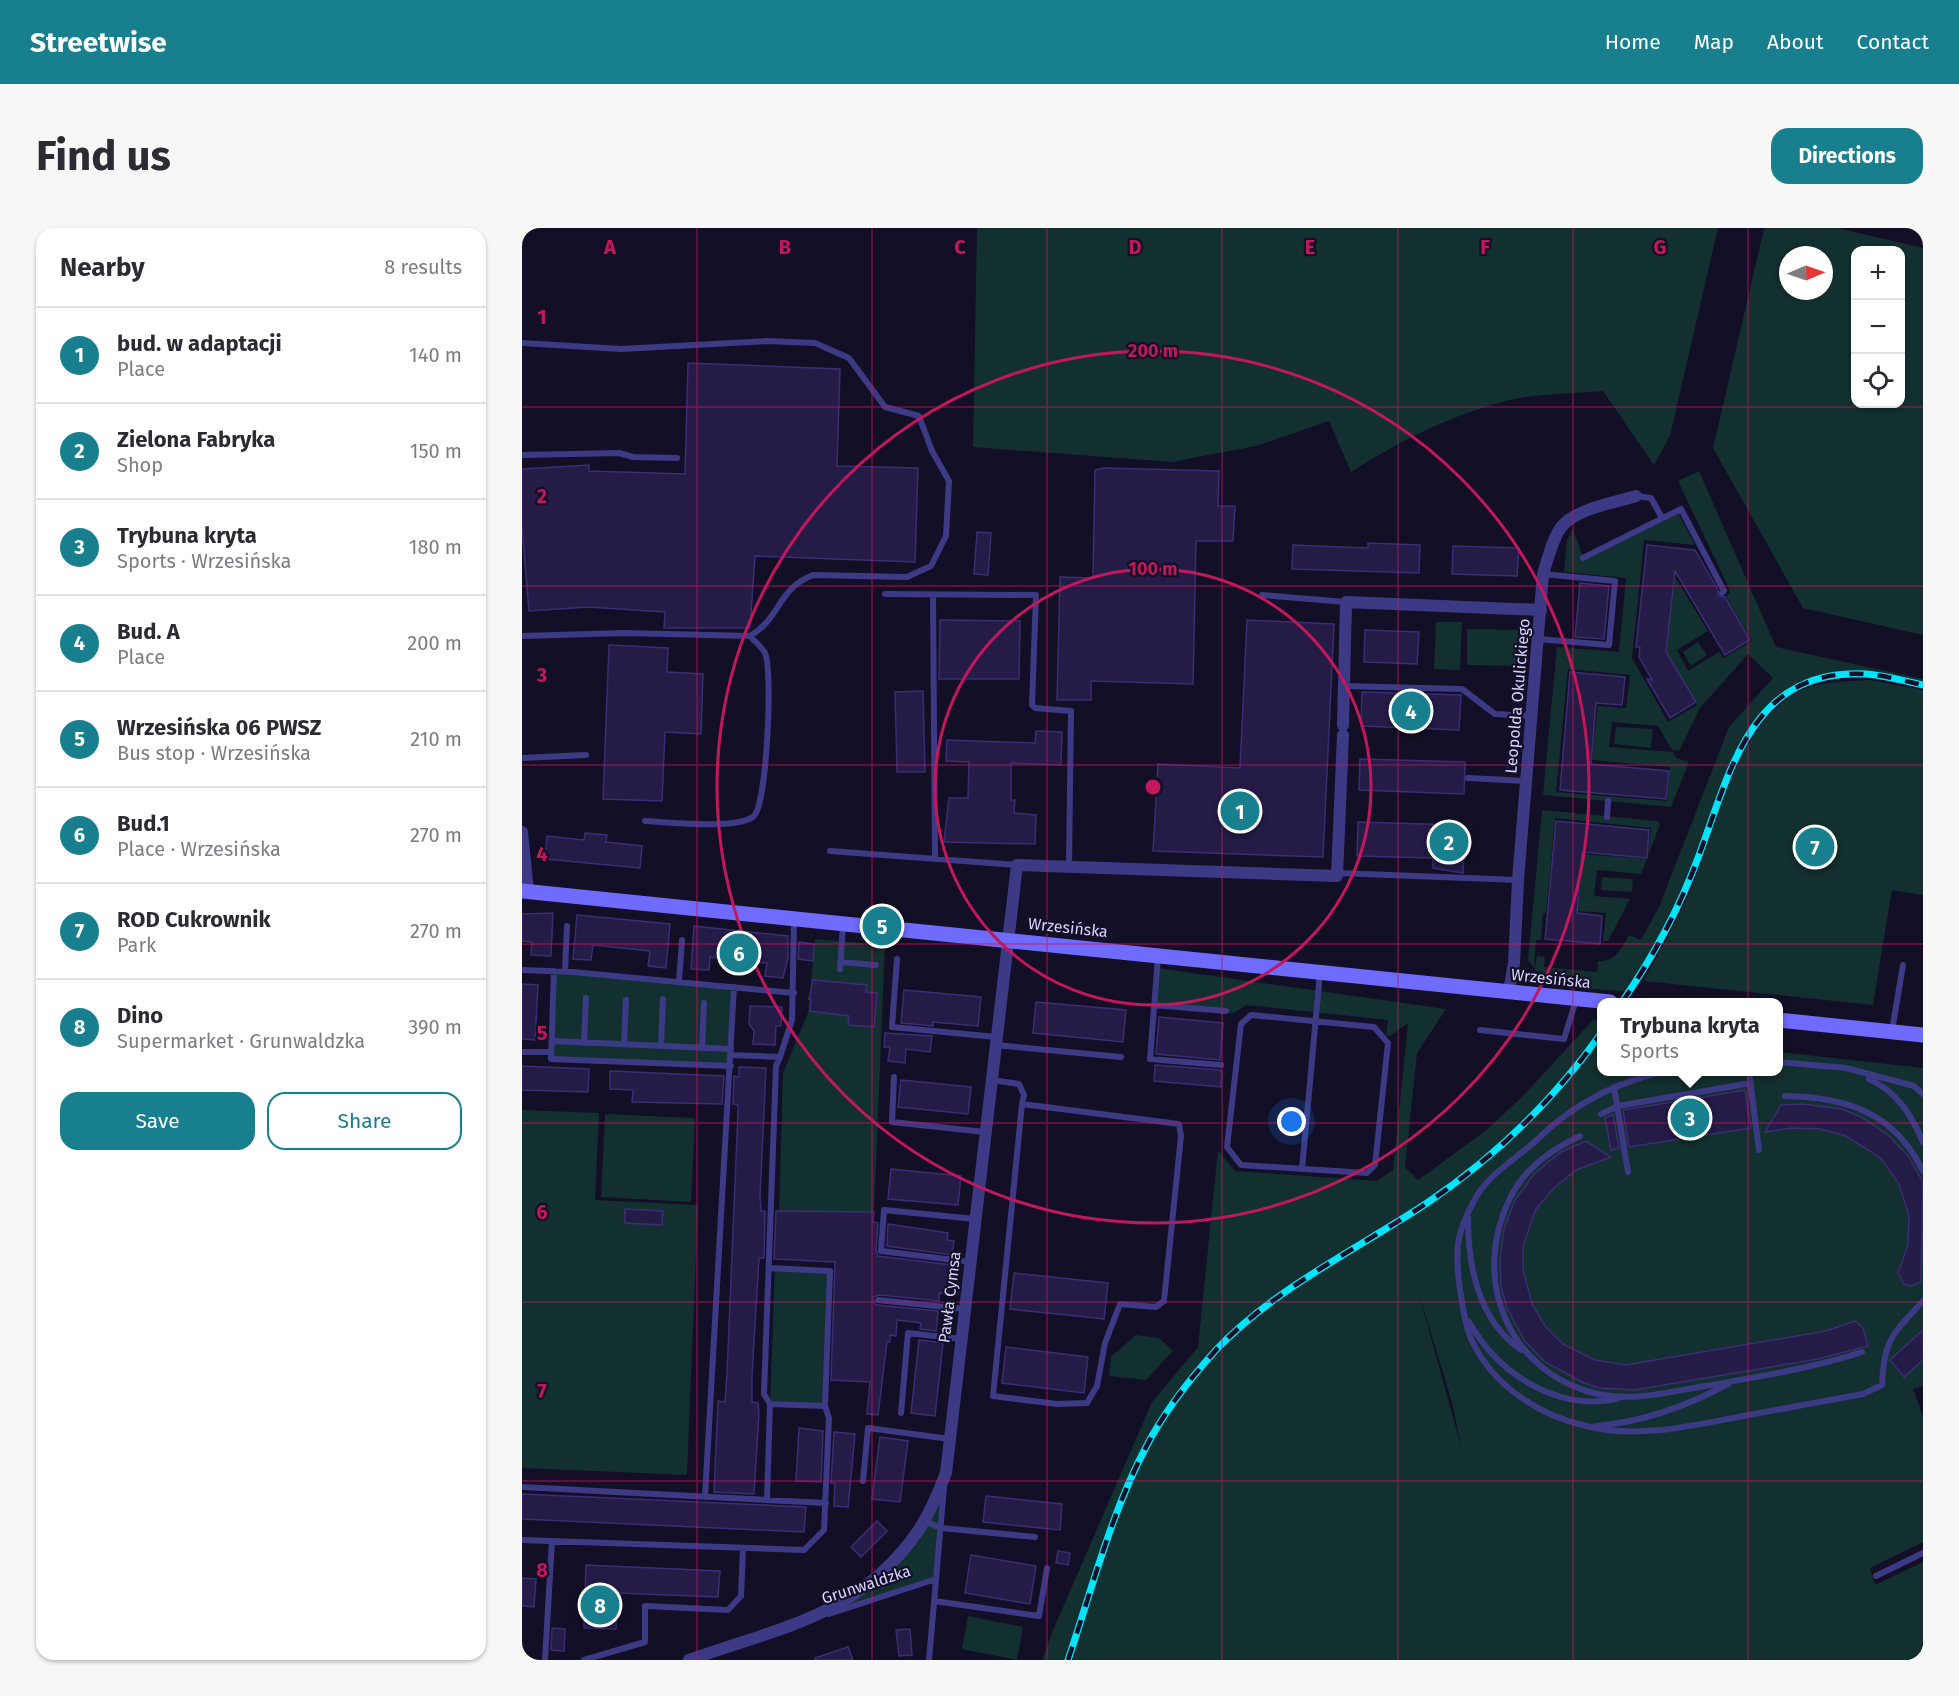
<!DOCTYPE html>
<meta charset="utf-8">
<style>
:root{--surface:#fff;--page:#f7f7f7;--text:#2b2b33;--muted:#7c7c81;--line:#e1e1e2;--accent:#187f8f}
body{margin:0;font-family:"Fira Sans",sans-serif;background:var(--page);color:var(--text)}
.controls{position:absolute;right:18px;top:18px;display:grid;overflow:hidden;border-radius:12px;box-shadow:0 2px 4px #0004}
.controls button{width:54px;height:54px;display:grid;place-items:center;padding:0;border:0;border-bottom:2px solid var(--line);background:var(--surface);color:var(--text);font:30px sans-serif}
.compass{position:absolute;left:1257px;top:18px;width:54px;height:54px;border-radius:50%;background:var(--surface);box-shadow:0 2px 4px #0004;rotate:88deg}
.you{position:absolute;left:770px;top:894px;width:21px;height:21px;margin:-15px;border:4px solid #fff;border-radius:50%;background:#1a73e8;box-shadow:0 0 0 9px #1a73e833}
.badge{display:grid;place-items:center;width:39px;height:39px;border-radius:50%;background:var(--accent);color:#fff;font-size:20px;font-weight:700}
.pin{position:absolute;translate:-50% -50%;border:3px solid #fff;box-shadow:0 2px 6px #0006}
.popup{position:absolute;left:1075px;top:770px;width:186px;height:78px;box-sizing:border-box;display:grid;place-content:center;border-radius:12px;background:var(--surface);filter:drop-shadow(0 2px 4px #0005);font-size:20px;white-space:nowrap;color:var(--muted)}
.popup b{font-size:22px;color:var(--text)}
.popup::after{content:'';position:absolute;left:50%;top:100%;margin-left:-12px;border:12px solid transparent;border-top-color:var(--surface)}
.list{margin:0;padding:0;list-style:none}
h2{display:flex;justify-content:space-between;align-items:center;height:78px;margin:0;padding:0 24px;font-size:26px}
h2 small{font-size:20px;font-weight:400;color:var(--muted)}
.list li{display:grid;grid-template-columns:39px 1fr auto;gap:18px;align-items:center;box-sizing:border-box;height:96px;padding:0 24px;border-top:2px solid var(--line)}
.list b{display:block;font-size:22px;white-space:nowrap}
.list p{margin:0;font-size:20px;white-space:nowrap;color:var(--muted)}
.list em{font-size:20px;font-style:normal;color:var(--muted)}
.actions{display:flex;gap:12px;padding:18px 24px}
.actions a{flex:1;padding:14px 0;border:2px solid var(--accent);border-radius:18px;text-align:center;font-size:21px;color:var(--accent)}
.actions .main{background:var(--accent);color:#fff}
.icon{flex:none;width:33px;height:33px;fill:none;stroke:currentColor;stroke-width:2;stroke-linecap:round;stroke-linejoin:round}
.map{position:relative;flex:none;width:1401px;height:1432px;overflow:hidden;border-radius:18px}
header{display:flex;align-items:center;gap:36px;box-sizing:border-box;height:84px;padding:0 30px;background:var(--accent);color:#fff}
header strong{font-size:28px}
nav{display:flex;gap:33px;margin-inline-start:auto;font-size:21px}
.intro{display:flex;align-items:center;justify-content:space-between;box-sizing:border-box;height:144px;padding:0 36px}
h1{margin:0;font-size:42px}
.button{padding:15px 27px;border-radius:18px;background:var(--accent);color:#fff;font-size:21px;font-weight:700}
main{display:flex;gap:36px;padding:0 36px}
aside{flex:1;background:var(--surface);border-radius:18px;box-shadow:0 2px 4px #0004}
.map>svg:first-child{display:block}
.green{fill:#12302f;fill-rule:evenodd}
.building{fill:#241b47;stroke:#3b2d73;stroke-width:1.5}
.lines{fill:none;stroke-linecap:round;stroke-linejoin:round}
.lane{stroke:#3d3a85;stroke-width:6}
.street{stroke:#3d3a85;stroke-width:12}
.secondary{stroke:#6f6bff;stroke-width:15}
.rail-casing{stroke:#00e5ff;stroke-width:7}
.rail{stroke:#130f26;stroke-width:4.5;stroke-dasharray:14;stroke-linecap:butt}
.grid{fill:none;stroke:#c2185b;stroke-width:1.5;stroke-opacity:0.55}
.ring{fill:none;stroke:#c2185b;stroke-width:3}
.labels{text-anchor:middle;stroke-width:4.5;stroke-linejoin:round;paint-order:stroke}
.street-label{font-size:16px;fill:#d9d4ff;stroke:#130f26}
.grid-label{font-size:20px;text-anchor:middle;font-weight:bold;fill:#c2185b;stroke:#130f26;stroke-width:4.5;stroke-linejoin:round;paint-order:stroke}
.centre{fill:#c2185b;stroke:#130f26;stroke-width:3}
.ring-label{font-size:18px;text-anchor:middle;font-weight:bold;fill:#c2185b;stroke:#130f26;stroke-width:4.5;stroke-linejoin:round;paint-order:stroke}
</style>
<header>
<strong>Streetwise</strong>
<nav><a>Home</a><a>Map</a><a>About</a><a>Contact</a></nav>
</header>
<div class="intro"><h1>Find us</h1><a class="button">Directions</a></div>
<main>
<aside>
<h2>Nearby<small>8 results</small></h2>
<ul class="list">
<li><span class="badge">1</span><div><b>bud. w adaptacji</b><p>Place</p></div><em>140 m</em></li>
<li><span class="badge">2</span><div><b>Zielona Fabryka</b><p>Shop</p></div><em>150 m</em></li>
<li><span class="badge">3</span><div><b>Trybuna kryta</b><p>Sports · Wrzesińska</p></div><em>180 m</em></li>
<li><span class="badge">4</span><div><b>Bud. A</b><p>Place</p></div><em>200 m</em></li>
<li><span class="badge">5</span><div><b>Wrzesińska 06 PWSZ</b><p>Bus stop · Wrzesińska</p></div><em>210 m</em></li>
<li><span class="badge">6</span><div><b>Bud.1</b><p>Place · Wrzesińska</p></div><em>270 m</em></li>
<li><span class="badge">7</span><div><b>ROD Cukrownik</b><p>Park</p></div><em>270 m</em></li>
<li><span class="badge">8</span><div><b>Dino</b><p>Supermarket · Grunwaldzka</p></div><em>390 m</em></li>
</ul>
<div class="actions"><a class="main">Save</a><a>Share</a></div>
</aside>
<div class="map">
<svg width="1401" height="1432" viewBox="0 0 1401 1432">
<rect width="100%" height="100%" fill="#130f26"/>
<!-- green -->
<path class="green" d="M455,0H1196L1148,208L1132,237L1081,163C1049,166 1014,165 984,173C927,188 878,213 829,244L807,193L734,218L649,234L451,219Z
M1245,0H1315L1401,20V407L1281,380L1191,220L1242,1ZM1334,22H1378V176H1334ZM1266,27H1302V63H1266Z
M1177,243L1254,419L1401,451V457C1382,453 1362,447 1343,446C1227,441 1208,545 1176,631C1157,678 1134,721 1107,764L1007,755L1003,748L1020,750L1006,732L1020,582L1135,593L1138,596L1126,628L1129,600L1033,590L1024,685H1021L1019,712H1014L1012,738L1013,739L1015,728L1023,729L1022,739L1075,744L1076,733C1094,734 1099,721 1107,707L1119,712L1137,679L1207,499L1251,450L1226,426L1178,480L1157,523L1150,522L1136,498L1090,494L1087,519L1151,524L1154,530L1167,534L1149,579L1021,567L1035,419L1097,424L1104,350L1042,344L1045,312L1051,301L1061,329L1155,283L1173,317L1122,312L1110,430L1146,494L1175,477L1144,424L1153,349L1186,403L1155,422L1166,443L1197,424L1202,430L1230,413L1204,368L1208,365L1206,358L1156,253ZM1046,441L1108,447L1104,480L1076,478L1070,532L1148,539L1145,573L1034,564Z
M914,394H940L938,442L912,441Z
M945,401L1001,402V438L945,437Z
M1176,414L1185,427L1169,438L1161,424Z
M1348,452L1401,462V667L1370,662L1351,777L1122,753C1137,725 1153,697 1166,668C1193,606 1210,507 1269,468C1295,452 1320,454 1348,452Z
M1094,499L1131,501L1129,520L1092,516Z
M1061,626L1125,631L1119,646L1075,642L1072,668L1108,671L1086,713H1081L1084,685L1056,683Z
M1080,649L1111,651L1110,664L1079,662Z
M293,711L363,717L352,984L257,983L261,845L286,785Z
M635,740L924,781L895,825L883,939L896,952L962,904L1000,869L1072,791L1079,797L1080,844H1256L1257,824L1401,840V1158L1391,1161L1401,1188V1314L1348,1340L1353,1357L1401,1334V1432H520L532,1400L630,1174L676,1119L696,922L713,943L855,953L871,942L886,795L868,808L864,807L866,792L724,777L712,785L632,777ZM896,1063L930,1174L939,1218Z
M32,743L212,759L209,838L29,831Z
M0,882L77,885L73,972L176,977L165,1247L0,1240Z
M83,886L173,890L169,974L79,969Z
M253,1040L308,1043L303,1178L248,1176Z
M614,1107L637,1110L651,1123L624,1152L587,1148L589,1129Z
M424,1245L414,1351L284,1393L329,1369L396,1303Z
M446,1388L501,1399L495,1432L440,1421Z"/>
<!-- building -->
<path class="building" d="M166,135L318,141L315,238L396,240L393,334L233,328L228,400H142L143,384L66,379L7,383L0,300V241L67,237V243L163,246Z
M582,240L697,243L696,278H713L711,313H674L671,456L569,453V472H535L538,349L571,350L573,242Z
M455,304L469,305L466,347L452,346Z
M846,315L898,317L897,345L770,341L771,317L846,320Z
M1125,317L1173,322L1196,362V368L1203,369L1228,412L1203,427L1153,343L1144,424L1174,474L1148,490L1125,451L1130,452L1117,429L1118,419H1114Z
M931,318L997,320L995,348L930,346Z
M1058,355L1087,358L1082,411L1053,409Z
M418,392L498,393L497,451H417Z
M725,392L812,396L801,629L631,623L636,536L718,540Z
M843,402L897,404L895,436L842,434Z
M87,417L146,420L145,444L181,446L179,506L143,504L140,573L81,571Z
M1048,444L1103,449L1100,477L1074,475L1069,536L1147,543L1144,571L1038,562Z
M401,463L403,544H375L373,464Z
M840,464L939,467L937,502L839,498Z
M514,503L540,504L539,537L489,535V572H493L492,585L514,587L513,616L422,614L427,570H446L447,534L424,533L425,512L513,515Z
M838,531L943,534L942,566L837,562Z
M1034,593L1127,602L1125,630L1060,624L1055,685L1080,688L1078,716L1023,711Z
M836,594L935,597V605H943L941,645L911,640V630L835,628Z
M63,605L85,607L84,614L120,618L118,640L23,631L25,608L62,612Z
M31,685L29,728L9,727L10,714L0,713V686Z
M55,687L148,696L144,740L126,738L128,723L71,717L69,732L51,731Z
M172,698L266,708V730L261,750L243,748L245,735L188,729L187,742L169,741Z
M277,714L292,716L291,733L276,731Z
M291,752L345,757L344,764L355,765L352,799L326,797L327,788L288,783L289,771H287Z
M0,756L16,757L13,812L0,811Z
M382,762L459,769L456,798L411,794V798L379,795Z
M514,774L604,782L601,814L511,805Z
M228,778L260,779L259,798H254L253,817L231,816L232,803L227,796Z
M637,789L701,795L698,832L634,826Z
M363,805L410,808L408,824L384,821L383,835L366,833L368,819H362Z
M633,837L698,842L700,844L699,859L632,853Z
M0,838L67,841L66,864L0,862Z
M217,839L244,840L238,968L239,983H243L242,1030H237L230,1147V1174L236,1175L237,1185L232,1266L192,1264L196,1173L203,1174L205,1146L216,884V877L211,876L212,848L217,849Z
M88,843L202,848L200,876L110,874L111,862L88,861Z
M379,852L449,859L446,886L376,879Z
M1223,862L1229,900L1107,919L1101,882Z
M1280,876L1320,881L1339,889L1365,906L1386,928L1401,954L1399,1054L1389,1058L1382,1056L1376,1045L1386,1017L1387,988L1377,956L1359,930L1324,908L1299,901L1269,900L1243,904L1259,877Z
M1091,886L1097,920L1089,922L1083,890Z
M1064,913L1089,929L1054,942L1032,960L1014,981L1001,1018V1041L1010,1076L1023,1098L1041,1116L1073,1132L1104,1137L1304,1103L1333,1093L1341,1100L1346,1118L1296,1131L1112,1162L1078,1160L1062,1155L1023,1134L1003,1113L985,1080L979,1059L978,1031L982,1001L993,972L1013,945L1039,924Z
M369,941L439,948L436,977L366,971Z
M103,981L141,983L140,997L103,995Z
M254,983L352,984L351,994L356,995L354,1023L356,1028L430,1037L426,1066L417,1065V1073L357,1067L351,1069L352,1075L355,1077L416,1083L414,1103L398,1101L399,1095L375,1092L374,1108L368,1107V1114H365L356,1187L345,1186L348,1154L309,1152L313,1034L252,1031Z
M366,996L426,1005L425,1012L432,1013L430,1027L365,1018Z
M492,1045L586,1055L582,1091L488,1081Z
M1401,1102V1132L1382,1149L1368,1132Z
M397,1112L421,1115L413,1188L389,1185Z
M484,1119L566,1129L562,1165L480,1155Z
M277,1200L301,1203L299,1254L274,1253Z
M312,1204L333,1206L326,1279L312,1278L313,1255H309Z
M358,1209L386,1213L378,1274L350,1271Z
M0,1266L284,1279L282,1304L0,1291Z
M464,1268L540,1276L538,1302L461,1294Z
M355,1293L365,1303L339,1329L329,1319Z
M536,1323L548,1325L546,1337L534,1335Z
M449,1327L514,1338L508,1376L443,1365Z
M64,1337L198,1343L196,1369L96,1365L94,1401L62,1400Z
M0,1350L14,1351L12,1379L0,1378Z
M30,1400L43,1401L42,1423L29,1422Z
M388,1401L390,1427L377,1428L374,1402Z
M326,1419L331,1432H293V1430Z"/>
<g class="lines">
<!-- lane -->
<path class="lane" d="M0,115L99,121L245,113L293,115L327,130L363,179L397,188L410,223L427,253L424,308L409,338L385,349L291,347C255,361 259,390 228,408L103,405L0,408
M0,227L97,225L111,229L155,230
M1114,268L1129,270L1140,290
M1061,330L1159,281L1202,363L1200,365
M363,366L514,367L510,477L513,480L549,483L547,638
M411,367L413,630
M740,367L824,374
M1016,411L1087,417L1093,353L1021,346
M822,458L940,461L973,486L1010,488
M0,530L64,527
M946,550L1004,553
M1085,589L1086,573
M123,593C145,594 217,602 232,588C245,575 251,441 243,425C240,419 232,413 228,408
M308,623L495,637
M816,645L996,652
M636,729L628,831L699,837
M375,731L370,799L474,809
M318,734L354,737
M318,741L321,697
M0,742L51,744L272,765
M32,743L29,831L209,838
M43,743L45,698
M157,754L160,712
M632,777L704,783
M729,787L852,799L866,815L853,937L845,945L719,937L705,919L719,796Z
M958,802L1042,811L1054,772
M1370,803L1381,737
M30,813L209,821
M62,815L64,770
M102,816L104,772
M474,817L599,829
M139,818L141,771
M180,820L182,775
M0,824H29
M209,827L258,829L270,792L272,693
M1256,834L1324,840L1392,858L1401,866
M1140,844C1101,853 1066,869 1035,894C1024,902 1015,913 1004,921C986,936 964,950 953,971C933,1007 933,1023 938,1062C941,1079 943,1099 951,1115C973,1159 1017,1187 1064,1198C1115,1211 1169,1198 1221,1188C1261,1181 1301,1173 1341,1166L1360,1157C1362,1110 1371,1106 1401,1073
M1227,844L1237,922
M372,849L370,894L463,904
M1347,851C1374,863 1389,886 1401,914
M470,852L497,856L502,867L500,876L657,896L659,908L642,1073L634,1079L598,1076L583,1115L575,1158L565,1175L535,1176L471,1168L500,876
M1092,859L1106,944
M1263,868C1324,869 1372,884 1401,943
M1079,886L1096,878L1229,855
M1058,908C1030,921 1002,941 988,970C949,1049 984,1142 1072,1165C1111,1175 1150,1163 1189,1157C1239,1148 1291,1140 1340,1124
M780,941L798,745
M946,990C946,1039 956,1092 999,1122
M448,1034L359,1023L362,982L453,991
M356,1072L443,1081
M947,1094C977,1147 1035,1183 1095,1171
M248,1176L303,1178
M379,1185L386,1105L439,1111
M1074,1198C1121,1194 1165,1178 1206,1156
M341,1253L346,1200L428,1211
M0,1259L304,1275
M183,1269L212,759
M245,1272L248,1176L242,1166L254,838L258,829
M402,1293L419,1300L513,1309
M0,1312L282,1322L302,1302L307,1190L303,1178L308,1043L247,1040
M1354,1348L1401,1325
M412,1373L517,1388L525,1340
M307,1386L414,1351
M23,1432L30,1313
M62,1432L123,1414V1378L206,1382L219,1368L221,1321
M407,1432L422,1259"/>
<!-- street -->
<path class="street" d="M821,497L824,374L1019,382
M0,604L6,663
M987,763L992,735L996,652L1021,346C1026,331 1030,311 1040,298C1056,280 1092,275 1114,268
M167,1432C256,1400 338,1388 396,1303C408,1285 416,1265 424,1245L495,637L815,648L821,507"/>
<!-- secondary -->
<path class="secondary" d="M0,663L1088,774
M1256,792L1401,807"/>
<!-- rail casing -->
<g class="rail-casing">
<path id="rail" d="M1100,774C1131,729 1157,681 1176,630C1208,545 1228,440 1343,446C1362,447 1382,453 1401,457
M546,1432C570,1361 589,1285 624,1219C642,1184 667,1152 693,1123C750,1062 835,1021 905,975C973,929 1032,872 1080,804"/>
</g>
<!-- rail -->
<use href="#rail" class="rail"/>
</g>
<!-- grid -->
<path class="grid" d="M175,0V1432M350,0V1432M525,0V1432M700,0V1432M876,0V1432M1051,0V1432M1226,0V1432M0,179H1401M0,358H1401M0,537H1401M0,716H1401M0,895H1401M0,1074H1401M0,1253H1401"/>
<!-- distance rings -->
<g class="ring">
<circle cx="631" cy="559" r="218"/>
<circle cx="631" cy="559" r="436"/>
</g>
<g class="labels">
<!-- street labels -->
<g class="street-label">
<text transform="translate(995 468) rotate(-85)" y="6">Leopolda Okulickiego</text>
<text transform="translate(546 699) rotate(6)" y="6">Wrzesińska</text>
<text transform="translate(1029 750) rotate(6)" y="6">Wrzesińska</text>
<text transform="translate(427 1069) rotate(-83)" y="6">Pawła Cymsa</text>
<text transform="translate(344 1356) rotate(-18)" y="6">Grunwaldzka</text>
</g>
</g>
<g class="grid-label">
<text x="88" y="26">A</text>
<text x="263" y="26">B</text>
<text x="438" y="26">C</text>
<text x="613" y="26">D</text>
<text x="788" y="26">E</text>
<text x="963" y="26">F</text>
<text x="1138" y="26">G</text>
<text x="20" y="96">1</text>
<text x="20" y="275">2</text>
<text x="20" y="454">3</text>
<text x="20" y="633">4</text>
<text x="20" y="812">5</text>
<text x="20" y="991">6</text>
<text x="20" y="1170">7</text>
<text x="20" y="1349">8</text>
</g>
<circle cx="631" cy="559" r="9" class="centre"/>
<g class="ring-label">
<text x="631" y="129">200 m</text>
<text x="631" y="347">100 m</text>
</g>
</svg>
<div class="controls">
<button>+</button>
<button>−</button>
<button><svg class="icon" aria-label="locate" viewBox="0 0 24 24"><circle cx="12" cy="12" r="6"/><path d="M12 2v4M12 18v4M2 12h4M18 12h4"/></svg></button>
</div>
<svg class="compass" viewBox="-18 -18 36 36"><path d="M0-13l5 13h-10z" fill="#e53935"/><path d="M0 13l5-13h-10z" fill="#7c7c81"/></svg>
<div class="you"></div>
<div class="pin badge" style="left:718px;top:583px">1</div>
<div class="pin badge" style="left:927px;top:614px">2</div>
<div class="pin badge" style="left:1168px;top:890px">3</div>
<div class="popup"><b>Trybuna kryta</b>Sports</div>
<div class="pin badge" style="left:889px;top:483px">4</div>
<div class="pin badge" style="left:360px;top:698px">5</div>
<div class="pin badge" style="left:217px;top:725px">6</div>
<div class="pin badge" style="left:1293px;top:619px">7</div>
<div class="pin badge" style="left:78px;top:1377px">8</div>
</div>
</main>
